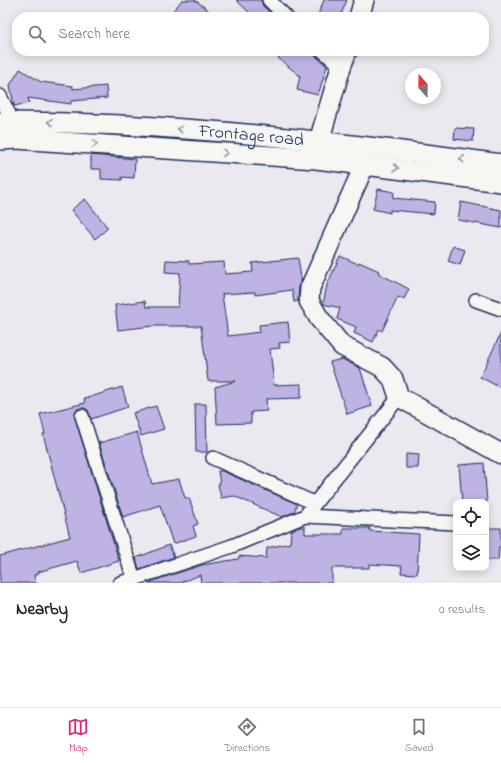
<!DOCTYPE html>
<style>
:root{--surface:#fff;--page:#f6f6f6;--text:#222;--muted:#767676;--line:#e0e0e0;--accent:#db2777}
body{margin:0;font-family:"Indie Flower",sans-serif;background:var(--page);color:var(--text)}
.controls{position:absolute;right:12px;bottom:12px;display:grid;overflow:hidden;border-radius:8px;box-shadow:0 2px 10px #0003}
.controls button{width:36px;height:36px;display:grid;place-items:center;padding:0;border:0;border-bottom:1px solid var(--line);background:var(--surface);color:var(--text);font:20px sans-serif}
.compass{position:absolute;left:405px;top:68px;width:36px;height:36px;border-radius:50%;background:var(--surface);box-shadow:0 2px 10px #0003;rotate:340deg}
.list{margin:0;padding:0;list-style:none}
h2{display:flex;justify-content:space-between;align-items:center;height:52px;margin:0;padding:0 16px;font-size:17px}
h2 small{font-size:13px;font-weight:400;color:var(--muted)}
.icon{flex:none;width:22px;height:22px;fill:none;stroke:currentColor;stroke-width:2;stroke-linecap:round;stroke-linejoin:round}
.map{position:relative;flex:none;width:501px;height:583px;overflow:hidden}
.search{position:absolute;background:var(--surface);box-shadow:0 2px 10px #0003;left:12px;right:12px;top:12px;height:44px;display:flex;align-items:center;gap:10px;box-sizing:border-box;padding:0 14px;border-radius:16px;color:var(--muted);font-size:15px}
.sheet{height:124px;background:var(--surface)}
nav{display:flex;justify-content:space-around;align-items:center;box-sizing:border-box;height:56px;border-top:1px solid var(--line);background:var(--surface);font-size:11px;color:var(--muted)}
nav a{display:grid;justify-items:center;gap:2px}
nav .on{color:var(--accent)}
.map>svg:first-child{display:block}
.building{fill:#bfb3e4;stroke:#1b2f5e}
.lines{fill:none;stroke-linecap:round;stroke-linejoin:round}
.street-casing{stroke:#1b2f5e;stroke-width:16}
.secondary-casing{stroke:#1b2f5e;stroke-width:22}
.street{stroke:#f6f6f2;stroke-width:13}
.secondary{stroke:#f6f6f2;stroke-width:19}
.oneway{stroke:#8892a8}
.labels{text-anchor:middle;stroke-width:3.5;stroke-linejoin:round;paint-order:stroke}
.street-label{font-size:18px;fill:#1b2f5e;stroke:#f6f6f2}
</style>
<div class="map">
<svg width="501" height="583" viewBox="0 0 501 583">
<rect width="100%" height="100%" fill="#ebe9ef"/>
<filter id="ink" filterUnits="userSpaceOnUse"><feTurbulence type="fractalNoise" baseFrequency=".025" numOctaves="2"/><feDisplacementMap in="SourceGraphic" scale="8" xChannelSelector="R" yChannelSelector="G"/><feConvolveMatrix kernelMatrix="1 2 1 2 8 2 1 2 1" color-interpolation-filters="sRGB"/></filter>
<g filter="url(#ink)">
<!-- building -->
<path class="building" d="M182,0H195L217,17H168Z
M236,0H261L263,6L275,17H254Z
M324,0H347L340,17H317Z
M285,51H308L317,57L327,66L318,95L297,90L300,76L278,58Z
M20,69L41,82L73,86V89L106,86L107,98L71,101V104L28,98L29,103L14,106L10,85Z
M455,128L474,129L473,141L454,139Z
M91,155L135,159L134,178L122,177V180L101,179V169H91Z
M378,189L394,192L393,198L435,202L434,214L390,210V213L373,209Z
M85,199L108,228L95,239L71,210Z
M461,202L501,210V228L458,220Z
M453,246L465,250L460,265L448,261Z
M340,256L358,264L359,262L379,271L378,273L409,289L404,299L398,297L382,331L379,329L373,342L354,333L356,327L337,319L340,308L323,304L327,285Z
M298,258L301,278H302L299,287L298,301L294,302L292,290L255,295V292L222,294L228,336L260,332L259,325L288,322L290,342L279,343L280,348L270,349L274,385L301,384V398L266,399L267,411L251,412V423L217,424L215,387L236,381H208L201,326H153L118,330L115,305L145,301L146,307H178L180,273L165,272L166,260L189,261V264L224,262L225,274L253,272L252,263Z
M501,333V388L480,377Z
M342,359L360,368L372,406L347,414L330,362Z
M122,387L128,407L91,419L88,410L84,408H80L76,410L74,415L119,561L81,573L77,561L38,572V574L34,575L36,583H0V556L70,537L43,434H45L40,414L85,403L84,399Z
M195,404H206L207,452H196Z
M156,406L164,429L141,436L133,413Z
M137,432L152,484L179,479L185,498H189L198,524L193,526L196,536L173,544L160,505L123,517L99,443Z
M406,454L419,455L418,468H406Z
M484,463L487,502H462L459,465Z
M218,471H222L297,504L294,512L282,517L234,496L221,498L218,484H220Z
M299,527H305V534H343V528H370V531L419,534L417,574L401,573L402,566L369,564V568H332V583H201L200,575L182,582L183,583H147L202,565L238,559L239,556L266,558L267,548L290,543L291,531Z
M486,528H501V547H499L498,560H486Z
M169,545L174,557L139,569L136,558Z"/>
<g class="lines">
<!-- street casing -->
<g class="street-casing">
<path id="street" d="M269,0L286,17
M323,51L341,67
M0,96L9,114L13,130
M476,300L501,309
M82,416L134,579L120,583
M213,458L314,503
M305,516L456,523
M132,583L134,579L232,546L305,516L399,397"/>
</g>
<!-- secondary casing -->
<g class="secondary-casing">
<g id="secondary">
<path d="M359,17L364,0"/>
<path id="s1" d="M0,122C167,122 335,141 501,164"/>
<path d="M0,140L16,139L316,159L501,182"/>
<path d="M317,153L319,141L341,67L347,51"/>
<path d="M365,164L310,288L309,301L319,318L342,346L382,367L393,379L399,397L501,454"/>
</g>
</g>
<!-- street -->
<use href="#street" class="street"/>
<!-- secondary -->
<use href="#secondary" class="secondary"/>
</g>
<!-- one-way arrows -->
<defs><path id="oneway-chevron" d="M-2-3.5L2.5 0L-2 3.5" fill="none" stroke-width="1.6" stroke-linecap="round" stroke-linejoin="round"/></defs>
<g class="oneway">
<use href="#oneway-chevron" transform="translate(50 122) rotate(-179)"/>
<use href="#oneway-chevron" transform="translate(180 129) rotate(-175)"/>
<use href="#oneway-chevron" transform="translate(95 144) rotate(4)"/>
<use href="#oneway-chevron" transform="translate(225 153) rotate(4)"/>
<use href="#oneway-chevron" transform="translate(462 159) rotate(-173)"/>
<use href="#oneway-chevron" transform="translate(396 168) rotate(8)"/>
</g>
</g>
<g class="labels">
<!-- street labels -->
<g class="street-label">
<text dy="6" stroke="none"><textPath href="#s1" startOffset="252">Frontage road</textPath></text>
</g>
</g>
</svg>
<div class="controls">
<button><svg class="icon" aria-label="locate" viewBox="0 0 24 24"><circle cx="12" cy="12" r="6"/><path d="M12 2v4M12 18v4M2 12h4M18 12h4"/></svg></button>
<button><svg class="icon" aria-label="layers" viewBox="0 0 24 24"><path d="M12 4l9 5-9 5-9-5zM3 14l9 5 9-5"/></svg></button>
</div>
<svg class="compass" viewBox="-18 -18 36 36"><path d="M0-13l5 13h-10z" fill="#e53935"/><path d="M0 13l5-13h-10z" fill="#767676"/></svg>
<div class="search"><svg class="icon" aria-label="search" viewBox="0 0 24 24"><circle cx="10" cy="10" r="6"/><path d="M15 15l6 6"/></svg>Search here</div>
</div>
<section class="sheet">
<h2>Nearby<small>0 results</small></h2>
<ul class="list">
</ul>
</section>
<nav>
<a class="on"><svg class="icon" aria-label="map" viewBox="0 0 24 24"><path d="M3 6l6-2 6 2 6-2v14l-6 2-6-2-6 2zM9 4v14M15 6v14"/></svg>Map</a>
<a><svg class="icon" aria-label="directions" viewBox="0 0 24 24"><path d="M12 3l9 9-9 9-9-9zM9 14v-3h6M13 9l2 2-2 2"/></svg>Directions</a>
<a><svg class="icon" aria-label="saved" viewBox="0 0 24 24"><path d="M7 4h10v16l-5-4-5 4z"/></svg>Saved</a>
</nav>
